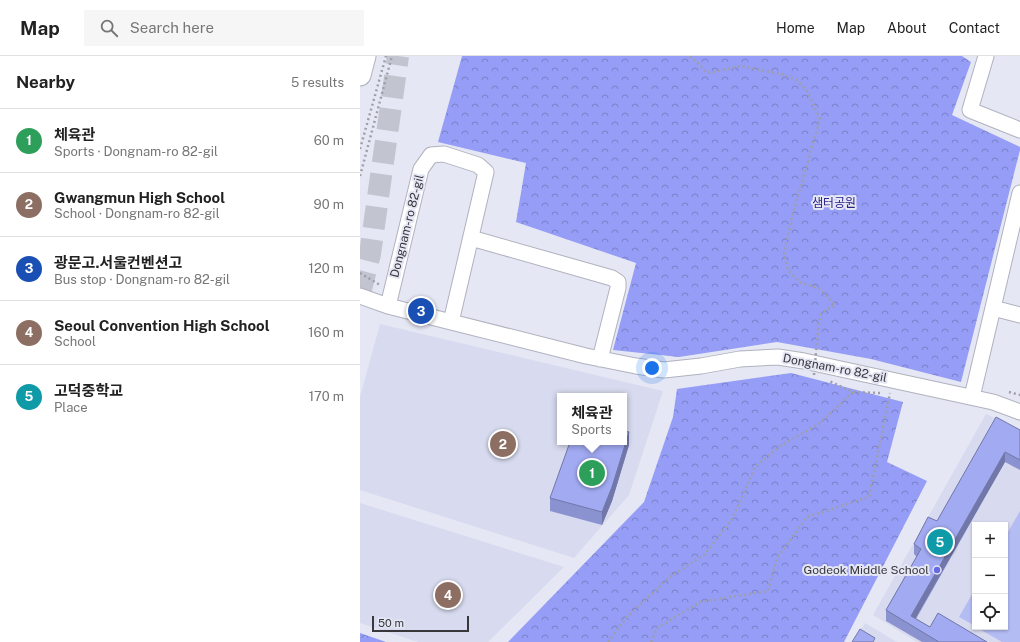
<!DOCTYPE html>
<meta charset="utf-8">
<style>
:root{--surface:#fff;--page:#f6f6f6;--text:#222;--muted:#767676;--line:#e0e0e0;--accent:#686ae3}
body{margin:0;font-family:"Public Sans","Noto Sans KR",sans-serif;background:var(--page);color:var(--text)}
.controls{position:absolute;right:12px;bottom:12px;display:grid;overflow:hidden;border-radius:0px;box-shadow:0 1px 3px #0004}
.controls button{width:36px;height:36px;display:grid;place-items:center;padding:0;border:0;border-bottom:1px solid var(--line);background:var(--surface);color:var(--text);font:20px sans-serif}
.scale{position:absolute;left:12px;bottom:10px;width:97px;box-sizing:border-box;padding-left:4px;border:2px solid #37373c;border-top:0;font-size:11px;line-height:14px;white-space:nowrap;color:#37373c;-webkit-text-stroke:3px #e5e7f4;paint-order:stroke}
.you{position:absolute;left:292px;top:312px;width:14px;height:14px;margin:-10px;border:3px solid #fff;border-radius:50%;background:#1a73e8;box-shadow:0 0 0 6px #1a73e833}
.badge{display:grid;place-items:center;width:26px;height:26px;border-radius:50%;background:var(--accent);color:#fff;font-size:13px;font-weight:700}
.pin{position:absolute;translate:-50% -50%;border:2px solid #fff;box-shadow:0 1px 4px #0006}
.popup{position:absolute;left:197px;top:337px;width:70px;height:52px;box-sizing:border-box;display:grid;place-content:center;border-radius:0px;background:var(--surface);filter:drop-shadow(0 1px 3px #0005);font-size:13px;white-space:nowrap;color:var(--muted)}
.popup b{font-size:15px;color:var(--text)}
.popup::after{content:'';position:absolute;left:50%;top:100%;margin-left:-8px;border:8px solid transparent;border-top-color:var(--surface)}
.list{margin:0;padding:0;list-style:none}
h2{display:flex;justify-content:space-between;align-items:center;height:52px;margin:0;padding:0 16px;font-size:17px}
h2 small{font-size:13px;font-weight:400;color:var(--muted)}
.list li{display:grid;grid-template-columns:26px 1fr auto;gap:12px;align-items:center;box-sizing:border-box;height:64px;padding:0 16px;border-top:1px solid var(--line)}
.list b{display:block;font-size:15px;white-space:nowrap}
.list p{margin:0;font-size:13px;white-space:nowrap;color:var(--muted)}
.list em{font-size:13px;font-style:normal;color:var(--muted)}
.icon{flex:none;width:22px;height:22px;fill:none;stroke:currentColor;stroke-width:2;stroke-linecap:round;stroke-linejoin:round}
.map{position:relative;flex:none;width:660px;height:586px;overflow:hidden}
header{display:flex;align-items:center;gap:24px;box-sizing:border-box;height:56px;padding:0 20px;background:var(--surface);border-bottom:1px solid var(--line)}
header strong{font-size:19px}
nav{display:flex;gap:22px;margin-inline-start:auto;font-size:14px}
.search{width:280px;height:36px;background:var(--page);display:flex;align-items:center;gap:10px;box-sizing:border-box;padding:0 14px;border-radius:0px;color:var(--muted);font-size:15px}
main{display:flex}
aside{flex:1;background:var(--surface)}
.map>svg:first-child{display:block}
.built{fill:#d8dbef;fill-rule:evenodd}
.forest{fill:url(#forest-crowns)}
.park{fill:#b4bcf4}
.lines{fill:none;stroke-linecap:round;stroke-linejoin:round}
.motorway-tunnel{stroke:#c2c4cf;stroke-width:22;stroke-dasharray:22 11;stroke-linecap:butt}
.minor-casing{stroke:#b0b2be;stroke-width:17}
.secondary-casing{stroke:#b0b2be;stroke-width:23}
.path{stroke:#9e9fa9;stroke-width:2.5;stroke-dasharray:2 3;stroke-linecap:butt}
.minor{stroke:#fff;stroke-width:15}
.secondary{stroke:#fff;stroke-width:21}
.path-bridge{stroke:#9e9fa9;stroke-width:2.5;stroke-dasharray:2 3;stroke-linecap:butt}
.wall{fill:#8b92d0}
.shaded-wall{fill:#7177a9}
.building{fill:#a2aaf2;stroke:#7177a9}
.poi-dot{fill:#686ae3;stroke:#e5e7f4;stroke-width:1.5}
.labels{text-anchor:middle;stroke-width:4;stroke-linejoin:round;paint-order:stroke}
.park-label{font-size:12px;fill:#2d2288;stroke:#e5e7f4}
.street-label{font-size:12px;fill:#37373c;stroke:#e5e7f4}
.poi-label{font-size:12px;fill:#37373c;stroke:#e5e7f4;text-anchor:end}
</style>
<header>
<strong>Map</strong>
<div class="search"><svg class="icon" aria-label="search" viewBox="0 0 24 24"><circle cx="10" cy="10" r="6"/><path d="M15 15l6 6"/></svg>Search here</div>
<nav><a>Home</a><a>Map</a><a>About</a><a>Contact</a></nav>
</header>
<main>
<aside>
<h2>Nearby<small>5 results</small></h2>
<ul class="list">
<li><span class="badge" style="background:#2e9e5b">1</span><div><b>체육관</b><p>Sports · Dongnam-ro 82-gil</p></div><em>60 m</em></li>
<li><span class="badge" style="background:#8d6e63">2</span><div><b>Gwangmun High School</b><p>School · Dongnam-ro 82-gil</p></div><em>90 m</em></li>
<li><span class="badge" style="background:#1a4fb4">3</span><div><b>광문고.서울컨벤션고</b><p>Bus stop · Dongnam-ro 82-gil</p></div><em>120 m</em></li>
<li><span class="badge" style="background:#8d6e63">4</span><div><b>Seoul Convention High School</b><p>School</p></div><em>160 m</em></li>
<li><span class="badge" style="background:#0f9aa8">5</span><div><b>고덕중학교</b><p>Place</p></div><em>170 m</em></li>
</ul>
</aside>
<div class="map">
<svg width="660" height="586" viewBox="0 0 660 586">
<defs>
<pattern id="forest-crowns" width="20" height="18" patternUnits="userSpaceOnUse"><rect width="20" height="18" fill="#959df6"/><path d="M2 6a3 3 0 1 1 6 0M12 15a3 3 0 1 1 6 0" fill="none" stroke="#7a81c8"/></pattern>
</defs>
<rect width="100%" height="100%" fill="#e5e7f4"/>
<!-- built -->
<path class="built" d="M20,268L303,335L269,439L214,502L0,434V341ZM200,340H264V386H200Z
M626,358L660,373V586H557L513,559ZM615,469H645V571H615Z
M0,447L204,511L128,586H58L0,567Z
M505,567L537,586H493Z"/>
<!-- forest -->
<path class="forest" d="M102,0H602L611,6L592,59L660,91V94L601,326L511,303L417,286L319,301L253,294L276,207L156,166L166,107L78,86Z
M431,317L543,346L527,406L567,425L484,586H148L284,446L313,361L317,333Z
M0,577L26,586H0Z"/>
<!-- park -->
<path class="park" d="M660,455V586H642L616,571H645V481Z
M615,533V570L599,561Z"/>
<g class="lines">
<!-- motorway-tunnel -->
<path class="motorway-tunnel" d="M0,237L10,198L38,0"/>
<!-- minor casing -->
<g class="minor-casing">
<path id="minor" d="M626,0L610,54L660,74
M111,182L252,222L258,226V232L240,303
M0,240L28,250L91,266L226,300L276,310L304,314L341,310L380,303L418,301L444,305L633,346L660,356
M28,250L61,113L71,99L84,98L118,109L126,116L91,266
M633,252L660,259
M612,341L660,137"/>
</g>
<!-- secondary casing -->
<g class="secondary-casing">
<path id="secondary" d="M0,19L5,0"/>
</g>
<!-- path -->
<path class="path" d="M330,0L348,17L381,10L425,19L436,24L447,35L460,63L433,157L424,197L428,214L439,226L459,232L475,249L461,257L458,274
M0,93L26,0
M0,120L32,0
M0,217L20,229
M493,336L520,337
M649,336L660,339
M248,586L266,562L310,521L345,498L372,463L395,411L420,390L459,368L493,336L469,325
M291,586L297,572L340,546L408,535L417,502L447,461L509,441L530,337"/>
<!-- minor -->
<use href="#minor" class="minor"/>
<!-- secondary -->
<use href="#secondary" class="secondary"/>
<!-- path-bridge -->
<path class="path-bridge" d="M454,319L458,274"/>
</g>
<!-- wall -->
<path class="wall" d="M660,374V414L645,406L556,563L570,571L627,586H562L526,565V554L557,501L554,498V488L577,465Z
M269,389L252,445L242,469L190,455V442Z"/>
<!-- shaded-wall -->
<path class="shaded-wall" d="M269,376V389L252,445L242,469V456Z
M645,396V406L551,570V560Z"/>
<!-- building -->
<path class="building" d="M636,361L660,374V404L645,396L551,560L570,571L578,557L627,586H579L526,554L561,493L554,488L568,461L577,465Z
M264,375L269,376L252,431L242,456L190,442L210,386H264Z
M500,573L515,582L513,586H492Z"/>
<!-- markers -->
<circle class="poi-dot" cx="577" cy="514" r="4"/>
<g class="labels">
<!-- park labels -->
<g class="park-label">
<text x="474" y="151">샘터공원</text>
</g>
<!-- street labels -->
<g class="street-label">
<text transform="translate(47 170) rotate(-76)" y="4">Dongnam-ro 82-gil</text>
<text transform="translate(475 312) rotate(11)" y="4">Dongnam-ro 82-gil</text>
</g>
<!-- poi labels -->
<g class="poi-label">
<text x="569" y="518">Godeok Middle School</text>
</g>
</g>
</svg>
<div class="controls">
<button>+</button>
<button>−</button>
<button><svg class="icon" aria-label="locate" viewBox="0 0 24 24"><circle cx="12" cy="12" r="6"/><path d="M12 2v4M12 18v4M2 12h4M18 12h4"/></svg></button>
</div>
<div class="scale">50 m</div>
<div class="you"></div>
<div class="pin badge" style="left:232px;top:417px;background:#2e9e5b">1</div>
<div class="popup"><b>체육관</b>Sports</div>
<div class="pin badge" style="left:143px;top:388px;background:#8d6e63">2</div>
<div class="pin badge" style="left:61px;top:255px;background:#1a4fb4">3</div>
<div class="pin badge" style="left:88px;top:539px;background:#8d6e63">4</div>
<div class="pin badge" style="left:580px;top:486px;background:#0f9aa8">5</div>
</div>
</main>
